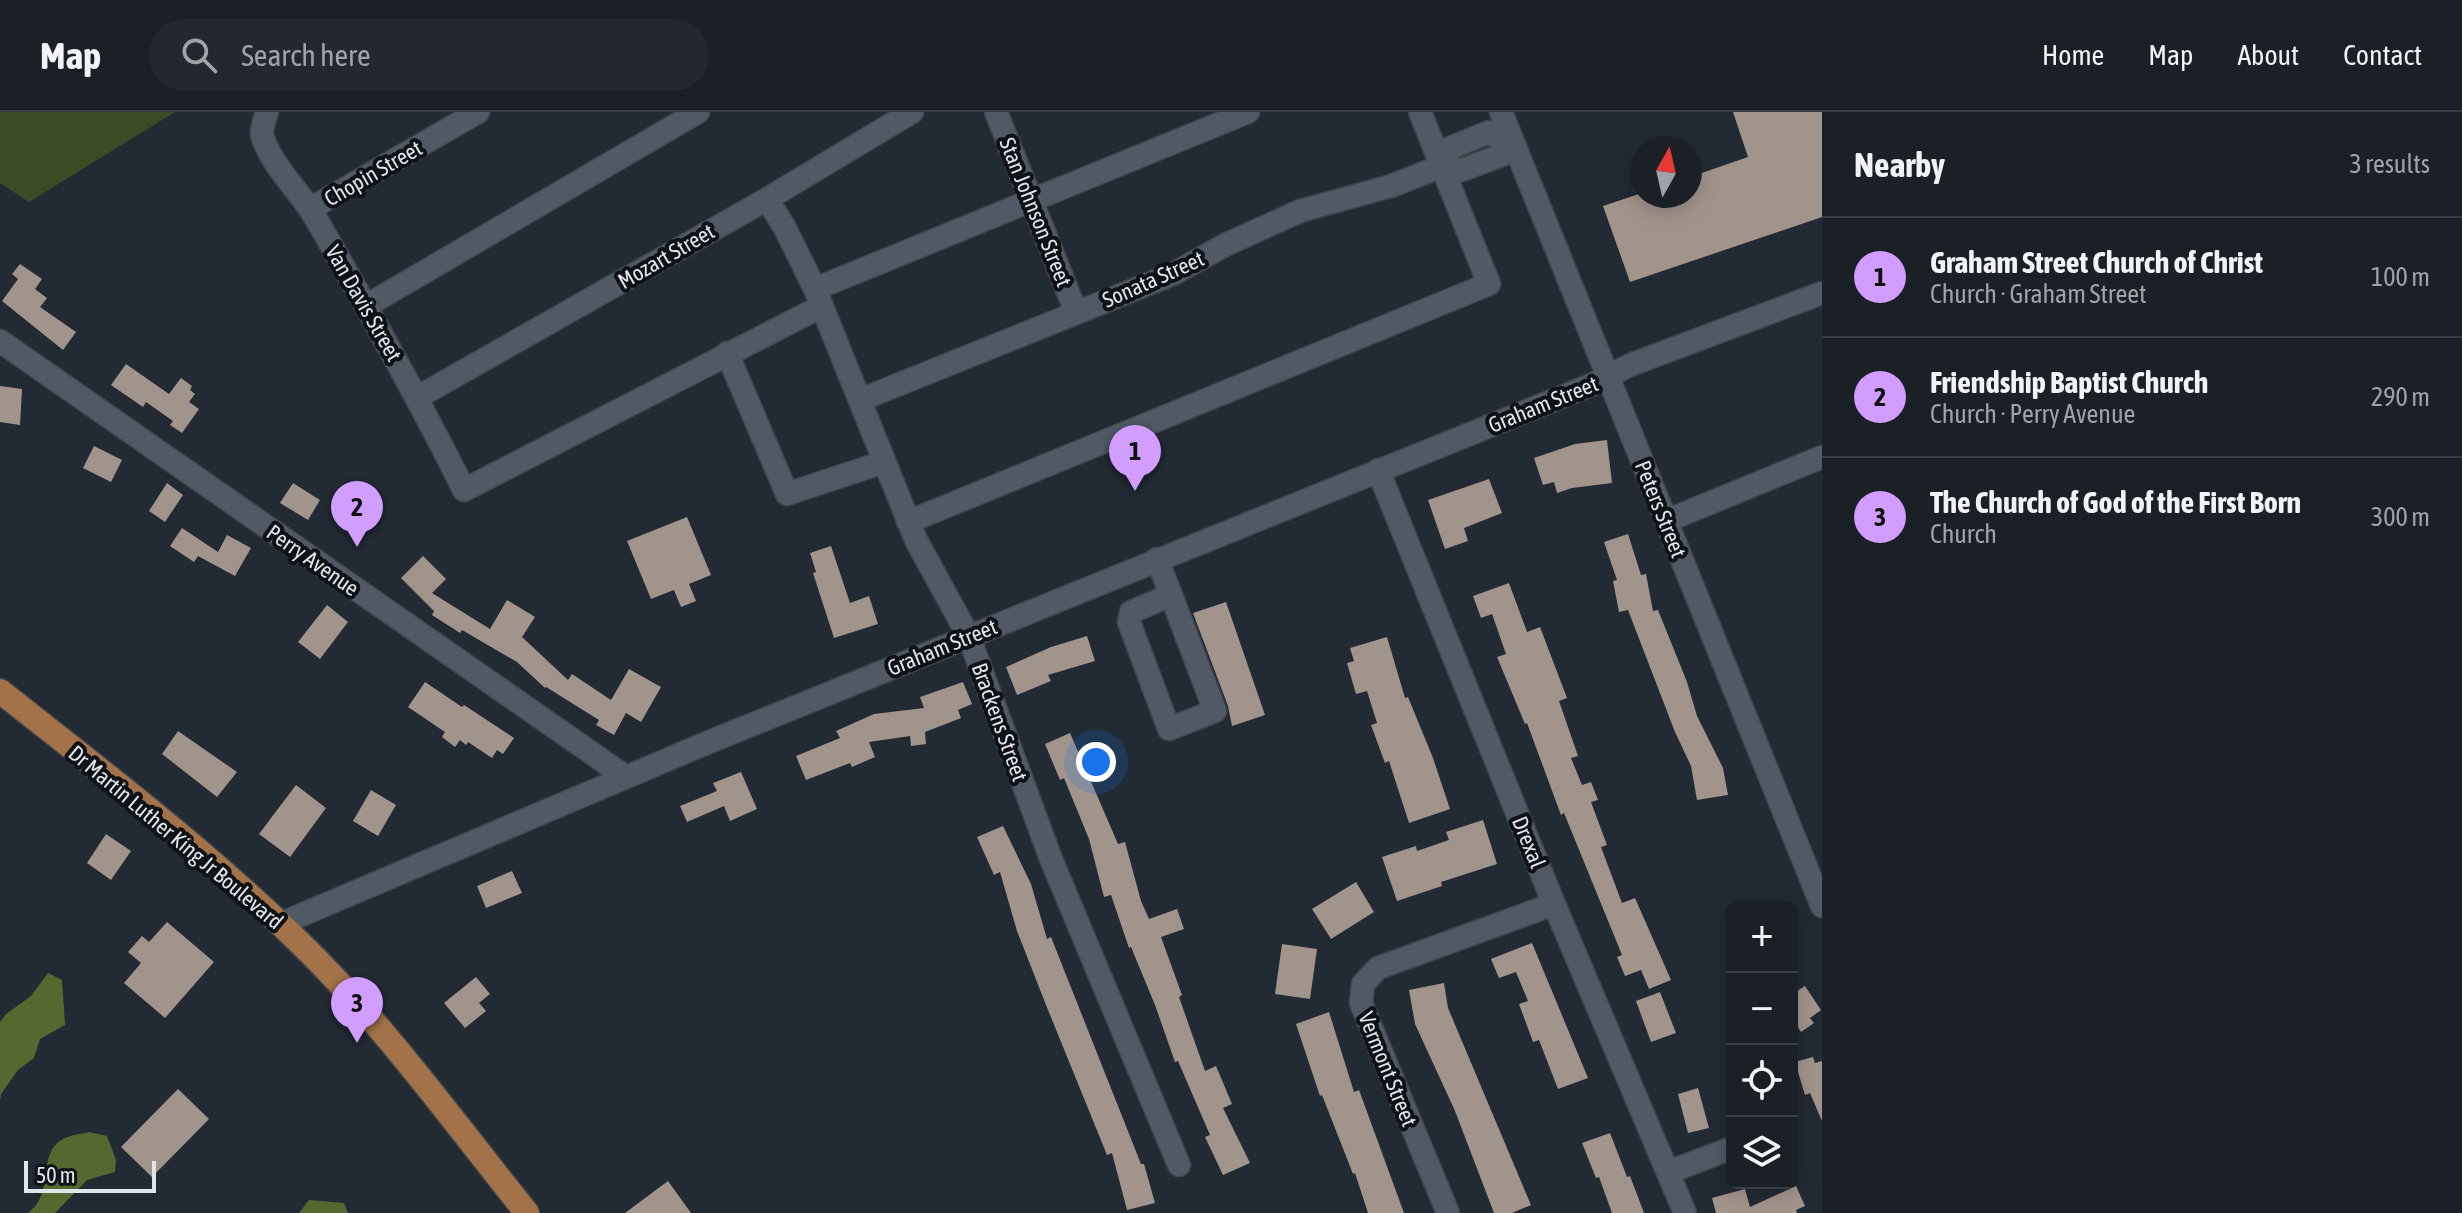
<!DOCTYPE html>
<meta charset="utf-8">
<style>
:root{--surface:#1a2026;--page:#23282e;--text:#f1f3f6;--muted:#9fa3a7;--line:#383e43;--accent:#d19dfe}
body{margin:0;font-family:"Asap Condensed",sans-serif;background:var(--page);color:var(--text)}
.controls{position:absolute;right:24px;bottom:24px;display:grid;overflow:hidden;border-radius:12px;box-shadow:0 4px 20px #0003}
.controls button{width:72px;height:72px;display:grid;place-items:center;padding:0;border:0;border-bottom:2px solid var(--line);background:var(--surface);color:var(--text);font:40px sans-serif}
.compass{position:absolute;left:1630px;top:24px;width:72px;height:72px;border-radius:50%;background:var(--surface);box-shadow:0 4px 20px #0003;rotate:8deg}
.scale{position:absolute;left:24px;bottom:20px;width:132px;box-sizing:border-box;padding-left:8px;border:4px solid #e0e6ec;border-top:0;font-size:22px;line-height:28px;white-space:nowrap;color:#e0e6ec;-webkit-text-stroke:6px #0f1216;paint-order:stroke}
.you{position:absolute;left:1096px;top:650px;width:28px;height:28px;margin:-20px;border:6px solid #fff;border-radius:50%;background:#1a73e8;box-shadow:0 0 0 12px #1a73e833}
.badge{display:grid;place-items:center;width:52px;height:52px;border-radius:50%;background:var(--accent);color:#111;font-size:26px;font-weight:700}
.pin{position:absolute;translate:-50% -66px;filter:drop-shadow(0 2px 4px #0008)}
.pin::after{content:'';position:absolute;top:42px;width:28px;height:24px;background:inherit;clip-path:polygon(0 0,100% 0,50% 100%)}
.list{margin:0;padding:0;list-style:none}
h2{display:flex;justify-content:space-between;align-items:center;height:104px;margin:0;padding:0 32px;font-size:34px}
h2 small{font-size:26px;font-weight:400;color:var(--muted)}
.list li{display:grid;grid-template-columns:52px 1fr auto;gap:24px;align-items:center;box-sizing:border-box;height:120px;padding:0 32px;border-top:2px solid var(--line)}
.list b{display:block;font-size:30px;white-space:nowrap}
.list p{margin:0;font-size:26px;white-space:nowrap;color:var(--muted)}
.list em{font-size:26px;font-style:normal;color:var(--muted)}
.icon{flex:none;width:44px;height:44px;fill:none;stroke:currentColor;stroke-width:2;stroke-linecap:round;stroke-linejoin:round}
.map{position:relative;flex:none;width:1822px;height:1101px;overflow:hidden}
header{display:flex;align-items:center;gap:48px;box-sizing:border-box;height:112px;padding:0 40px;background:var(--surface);border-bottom:2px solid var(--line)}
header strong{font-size:38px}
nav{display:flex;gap:44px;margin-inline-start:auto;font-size:28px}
.search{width:560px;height:72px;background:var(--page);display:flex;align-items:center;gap:20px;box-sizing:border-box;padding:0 28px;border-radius:44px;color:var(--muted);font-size:30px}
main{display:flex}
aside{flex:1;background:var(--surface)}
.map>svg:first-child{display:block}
.green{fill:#3c4b23}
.forest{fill:#54682f}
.building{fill:#a1948b}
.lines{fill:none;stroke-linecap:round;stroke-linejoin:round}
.minor-casing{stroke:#3e454d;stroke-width:25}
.major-casing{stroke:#3e454d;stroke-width:27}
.minor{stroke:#515a64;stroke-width:22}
.major{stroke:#a37249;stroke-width:24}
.labels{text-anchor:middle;stroke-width:8;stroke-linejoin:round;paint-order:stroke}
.street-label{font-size:22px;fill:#e0e6ec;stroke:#0f1216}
</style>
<header>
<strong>Map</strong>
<div class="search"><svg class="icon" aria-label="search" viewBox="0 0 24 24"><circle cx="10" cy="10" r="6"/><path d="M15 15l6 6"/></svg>Search here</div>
<nav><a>Home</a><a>Map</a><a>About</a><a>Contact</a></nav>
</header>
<main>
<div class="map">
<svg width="1822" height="1101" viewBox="0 0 1822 1101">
<rect width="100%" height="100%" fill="#222a33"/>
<!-- green -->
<path class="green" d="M0,0H175L29,90L0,71Z"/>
<!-- forest -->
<path class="forest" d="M48,861L62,868L65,913L40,927L34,946L18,958L1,982L0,988V910L6,902L31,884Z
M89,1020L107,1024L116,1048L115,1060L87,1068L55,1101H28C56,1081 36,1041 63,1027C70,1023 81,1022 89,1020Z
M309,1088L344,1091L348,1101H299Z"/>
<!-- building -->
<path class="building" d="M1733,0H1822V105L1630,170L1603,94L1642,81V84H1690V65L1748,45Z
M20,152L42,167L35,177L47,186L40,195L76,220L63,238L2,189L18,167L12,162Z
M126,252L169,282L181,266L192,274L190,278L195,282L189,290L199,297L182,321L170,313L173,309L146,290L143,295L111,273Z
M0,274L22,277L20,313L0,310Z
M1607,328L1612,371L1572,376L1557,381L1554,370L1543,373L1534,346L1575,332Z
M94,334L122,348L111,370L83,356Z
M1489,367L1502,401L1464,416L1468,429L1445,437L1428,388Z
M167,371L183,383L165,410L149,399Z
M293,371L320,388L308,408L280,391Z
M687,405L711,463L689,472L696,489L681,495L674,478L651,487L627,429Z
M182,416L218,440L227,423L251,436L235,464L198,444L194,450L170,434Z
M1628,422L1641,463L1646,462L1653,499L1658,498L1687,570L1697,604L1723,656L1728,683L1697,688L1691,654L1675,620L1628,498L1619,500L1613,469L1617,468L1604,430Z
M831,434L850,491L869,484L878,512L834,526L813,461L816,460L810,441Z
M423,444L446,467L432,481L490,517L507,488L535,505L522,525L568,568L572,562L611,588L629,557L661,575L641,610L626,601L614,623L596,613L599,608L546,575L545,576L517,550L462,518L460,521L432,503L434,499L401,466Z
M1509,471L1527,520L1540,515L1567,586L1559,589L1578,644L1571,646L1582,673L1591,670L1598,688L1591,690L1607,733L1601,735L1622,791L1635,786L1671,868L1649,877L1641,858L1625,864L1617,845L1622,843L1564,701L1561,703L1527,611L1525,612L1497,545L1506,542L1492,502L1481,506L1473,484Z
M1226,490L1265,603L1232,614L1228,594L1193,501Z
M327,493L348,510L320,547L298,530Z
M1087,524L1095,549L1048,563L1051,569L1017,583L1006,555L1051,535Z
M1387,525L1405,586L1408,585L1433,646L1450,697L1409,711L1389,649L1385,651L1371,613L1377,611L1367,579L1356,582L1347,551L1354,549L1350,536Z
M425,570L462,595L464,593L514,626L503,642L497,638L492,646L468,630L466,633L460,628L455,635L442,625L445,620L408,595Z
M963,570L972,592L958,598L961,606L925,620L926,632L911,634L910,624L869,630L875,645L852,655L850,651L806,668L796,644L840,626L836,619L874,602L924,596L920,585Z
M178,619L237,660L217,685L162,642Z
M1070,621L1118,732L1125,730L1141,789L1149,807L1177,797L1184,817L1161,825L1182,883L1179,885L1205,959L1216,954L1232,992L1223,996L1250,1051L1223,1063L1205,1025L1210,1023L1178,949L1175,950L1155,893L1131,835L1129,836L1111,783L1104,785L1089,727L1064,666L1060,668L1045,632Z
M741,660L757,697L730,709L724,694L687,710L680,694L717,679L713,671Z
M296,673L326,696L290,745L259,722Z
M371,678L396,693L378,724L353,709Z
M1483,708L1497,752L1441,770L1442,774L1397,789L1382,745L1416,734L1417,739L1449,728L1446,720Z
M1003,714L1031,772L1047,827L1051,825L1141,1052H1144L1155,1091L1127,1098L1112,1041L1107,1043L1046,893L1017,819L1000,760L994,763L977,725Z
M106,722L131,739L111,768L87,751Z
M512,759L522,781L486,796L477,774Z
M1356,770L1374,800L1331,827L1312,797Z
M167,810L214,850L165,906L124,871L141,851L128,840L142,824L149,830Z
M1532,831L1588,966L1558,977L1539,928L1533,930L1519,892L1528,889L1516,860L1499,866L1491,847Z
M1282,832L1317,837L1310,887L1275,882Z
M476,865L490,882L479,891L486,899L465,916L444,891Z
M1444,871L1448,896L1531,1093L1512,1101H1494L1455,999L1415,912L1409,878Z
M1805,874L1821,898L1810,906L1814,911L1801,920L1792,905V882Z
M1660,880L1676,921L1651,930L1636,889Z
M1329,900L1354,980L1359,978L1404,1101H1368L1355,1061L1353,1062L1322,983L1320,984L1296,912Z
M1813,945L1815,951L1822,949V1009L1810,981L1805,983L1795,950Z
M1698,976L1709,1016L1688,1021L1678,982Z
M178,977L209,1007L152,1065L121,1035Z
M1610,1021L1627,1065L1630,1064L1644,1101H1612L1599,1065L1596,1066L1582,1031Z
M668,1069L691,1101H625Z
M1796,1074L1805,1094L1796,1098L1797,1101H1716L1712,1086L1745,1077L1750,1095Z"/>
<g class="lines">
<!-- minor casing -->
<g class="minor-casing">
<path id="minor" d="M267,0C265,7 261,16 262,23C271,54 299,78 315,105C367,195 418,285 464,378L822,194
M996,0L1076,200
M1501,0L1822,794
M1447,52L1459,59L1502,43L1503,28
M1447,52L1450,36L1489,20L1503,28
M767,87L785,116L815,177L916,428L969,525L1051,747L1179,1053
M310,97L478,0
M815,177L1248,0
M366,194L698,0
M0,229L626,665
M727,241L787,382L884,350
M418,285L767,87L912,0
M860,288L1173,162L1225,133L1300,99L1391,74L1447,52
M1378,358L1554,792L1685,1101
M1666,409L1822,345
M908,410L1489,172L1420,0
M1157,447L1171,483L1131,500L1129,510L1169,617L1215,599L1171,483
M280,812L709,630L1591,273L1630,253L1822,181
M1669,1060L1732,1036
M1448,1101L1361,891L1363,872L1378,856L1554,792"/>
</g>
<!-- major casing -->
<g class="major-casing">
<path id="major" d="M0,579C101,659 204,737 297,828C382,910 453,1009 527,1101"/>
</g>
<!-- minor -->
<use href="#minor" class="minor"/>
<!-- major -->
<use href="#major" class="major"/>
</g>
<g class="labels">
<!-- street labels -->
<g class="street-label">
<text transform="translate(373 61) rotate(-30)" y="8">Chopin Street</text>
<text transform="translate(1036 100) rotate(68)" y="8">Stan Johnson Street</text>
<text transform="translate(666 144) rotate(-30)" y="8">Mozart Street</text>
<text transform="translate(1153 167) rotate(-24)" y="8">Sonata Street</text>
<text transform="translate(364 191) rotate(60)" y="8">Van Davis Street</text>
<text transform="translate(1543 292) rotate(-22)" y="8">Graham Street</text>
<text transform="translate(1661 397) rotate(68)" y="8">Peters Street</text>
<text transform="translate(313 448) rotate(35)" y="8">Perry Avenue</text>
<text transform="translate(942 535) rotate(-22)" y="8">Graham Street</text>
<text transform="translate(1000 610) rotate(70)" y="8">Brackens Street</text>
<text transform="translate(176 725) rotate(40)" y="8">Dr Martin Luther King Jr Boulevard</text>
<text transform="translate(1529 730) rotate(68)" y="8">Drexal</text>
<text transform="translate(1388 957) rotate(68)" y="8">Vermont Street</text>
</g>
</g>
</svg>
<div class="controls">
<button>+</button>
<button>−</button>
<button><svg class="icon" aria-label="locate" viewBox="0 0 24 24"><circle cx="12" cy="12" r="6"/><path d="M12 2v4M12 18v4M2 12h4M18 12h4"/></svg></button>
<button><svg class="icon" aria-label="layers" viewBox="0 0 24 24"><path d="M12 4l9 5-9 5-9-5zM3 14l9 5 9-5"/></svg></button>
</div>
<svg class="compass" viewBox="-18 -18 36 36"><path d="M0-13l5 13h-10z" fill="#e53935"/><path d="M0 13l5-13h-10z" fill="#9fa3a7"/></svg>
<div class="scale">50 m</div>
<div class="you"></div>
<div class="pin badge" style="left:1135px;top:379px">1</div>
<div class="pin badge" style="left:357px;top:435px">2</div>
<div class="pin badge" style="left:357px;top:931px">3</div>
</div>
<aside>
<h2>Nearby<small>3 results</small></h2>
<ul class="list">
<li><span class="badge">1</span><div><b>Graham Street Church of Christ</b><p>Church · Graham Street</p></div><em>100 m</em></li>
<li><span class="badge">2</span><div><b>Friendship Baptist Church</b><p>Church · Perry Avenue</p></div><em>290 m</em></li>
<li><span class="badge">3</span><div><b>The Church of God of the First Born</b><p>Church</p></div><em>300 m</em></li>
</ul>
</aside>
</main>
